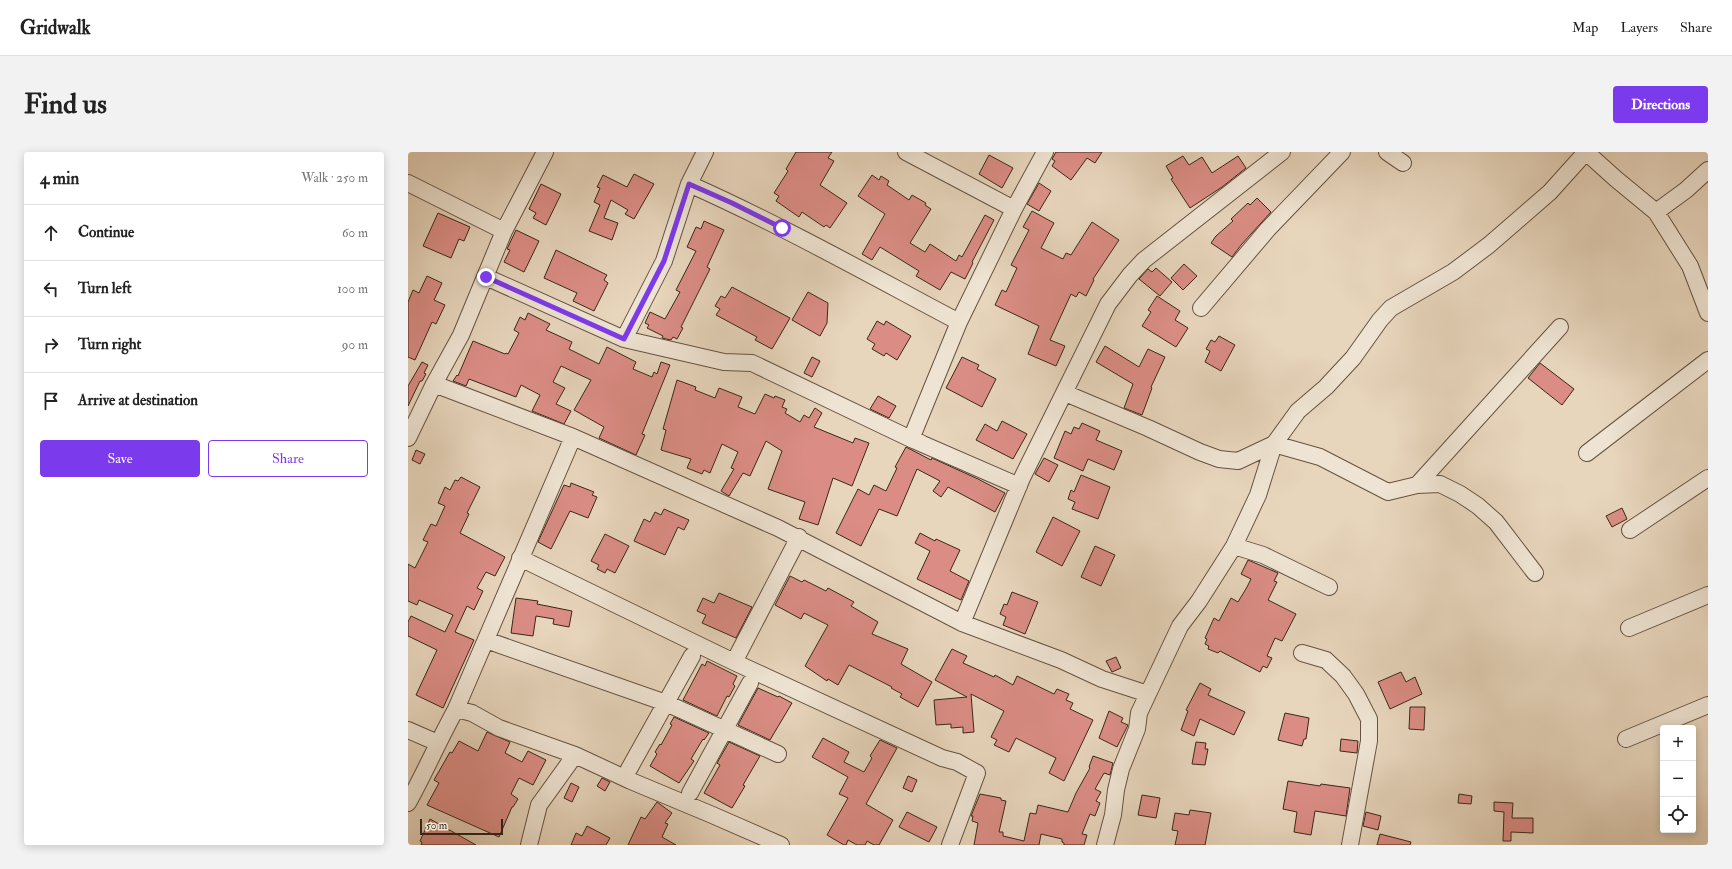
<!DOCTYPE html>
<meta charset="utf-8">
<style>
:root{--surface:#fff;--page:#f2f2f2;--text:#222;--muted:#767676;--line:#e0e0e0;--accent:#7c3aed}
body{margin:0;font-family:"IM FELL Double Pica",serif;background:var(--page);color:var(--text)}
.controls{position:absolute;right:12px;bottom:12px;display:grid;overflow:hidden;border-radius:4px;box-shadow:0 2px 10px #0003}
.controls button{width:36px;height:36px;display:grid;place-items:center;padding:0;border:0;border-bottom:1px solid var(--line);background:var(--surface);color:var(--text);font:20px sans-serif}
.scale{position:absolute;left:12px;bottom:10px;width:83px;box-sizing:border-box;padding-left:4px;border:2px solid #3b2718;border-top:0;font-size:11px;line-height:14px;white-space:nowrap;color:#3b2718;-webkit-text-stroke:3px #efe4d3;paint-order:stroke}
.stop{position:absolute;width:12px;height:12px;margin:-9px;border:3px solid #7c3aed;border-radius:50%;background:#fff}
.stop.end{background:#7c3aed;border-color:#fff;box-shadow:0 1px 4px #0008}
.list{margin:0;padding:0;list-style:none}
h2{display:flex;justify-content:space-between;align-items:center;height:52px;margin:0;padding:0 16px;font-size:17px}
h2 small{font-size:13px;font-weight:400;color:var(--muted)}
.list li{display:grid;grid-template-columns:26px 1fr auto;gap:12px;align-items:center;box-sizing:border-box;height:56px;padding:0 16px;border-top:1px solid var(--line)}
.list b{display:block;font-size:15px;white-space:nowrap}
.list em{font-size:13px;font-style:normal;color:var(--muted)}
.actions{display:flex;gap:8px;padding:12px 16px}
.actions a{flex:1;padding:9px 0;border:1px solid var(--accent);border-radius:4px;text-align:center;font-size:14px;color:var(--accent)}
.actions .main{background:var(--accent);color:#fff}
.icon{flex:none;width:22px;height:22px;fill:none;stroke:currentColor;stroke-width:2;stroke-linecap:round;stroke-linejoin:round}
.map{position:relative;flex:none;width:1300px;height:693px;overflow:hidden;border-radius:4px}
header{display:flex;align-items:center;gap:24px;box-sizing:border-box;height:56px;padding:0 20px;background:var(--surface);border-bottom:1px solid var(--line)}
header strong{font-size:19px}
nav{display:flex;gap:22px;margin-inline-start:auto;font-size:14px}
.intro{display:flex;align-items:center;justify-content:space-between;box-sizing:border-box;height:96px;padding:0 24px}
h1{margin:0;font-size:28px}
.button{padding:10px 18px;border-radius:4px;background:var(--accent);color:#fff;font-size:14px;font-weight:700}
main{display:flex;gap:24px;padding:0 24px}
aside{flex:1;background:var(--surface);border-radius:4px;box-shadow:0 2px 10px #0003}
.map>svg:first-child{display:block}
.building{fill:#db8d85;stroke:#3b2718}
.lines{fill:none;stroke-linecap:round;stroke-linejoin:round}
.minor-casing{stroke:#665241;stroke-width:18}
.minor{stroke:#efe4d3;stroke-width:16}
.route{stroke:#7c3aed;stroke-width:5}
</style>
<header>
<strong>Gridwalk</strong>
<nav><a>Map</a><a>Layers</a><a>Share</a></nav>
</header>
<div class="intro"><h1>Find us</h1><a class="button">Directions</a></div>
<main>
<aside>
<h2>4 min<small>Walk · 250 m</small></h2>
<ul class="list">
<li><svg class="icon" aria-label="ahead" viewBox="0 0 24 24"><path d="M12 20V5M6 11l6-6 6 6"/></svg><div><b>Continue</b></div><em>60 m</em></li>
<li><svg class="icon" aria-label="left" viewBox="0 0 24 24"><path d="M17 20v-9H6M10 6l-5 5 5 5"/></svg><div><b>Turn left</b></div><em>100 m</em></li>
<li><svg class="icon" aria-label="right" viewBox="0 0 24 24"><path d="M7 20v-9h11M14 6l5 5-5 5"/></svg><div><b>Turn right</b></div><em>90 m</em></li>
<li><svg class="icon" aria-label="arrive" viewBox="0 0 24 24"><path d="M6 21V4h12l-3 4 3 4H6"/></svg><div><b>Arrive at destination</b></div></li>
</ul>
<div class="actions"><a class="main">Save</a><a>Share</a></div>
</aside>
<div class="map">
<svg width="1300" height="693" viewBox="0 0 1300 693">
<rect width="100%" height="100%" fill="#e7d5bc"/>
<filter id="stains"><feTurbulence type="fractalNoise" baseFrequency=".005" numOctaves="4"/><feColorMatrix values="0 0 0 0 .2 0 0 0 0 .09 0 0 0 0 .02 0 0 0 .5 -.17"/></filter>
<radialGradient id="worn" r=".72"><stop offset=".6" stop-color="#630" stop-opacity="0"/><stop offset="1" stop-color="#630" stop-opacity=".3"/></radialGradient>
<!-- building -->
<path class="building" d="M388,0H424L420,6L426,9L412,33L439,51L422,76L418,73L416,75L394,60L391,65L368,49L371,44L366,41L380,19L378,17Z
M648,0H694L687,11L679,6L663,28L644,14L647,9L644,7Z
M581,3L605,16L594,36L571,22Z
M775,4L781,13L794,5L804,21L830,4L838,16L814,35L782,56L763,27L765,26L758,14Z
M226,22L246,32L226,67L217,62L220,58L203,48L196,66L210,71L204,88L181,79L192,53L186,50L192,36L189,35L195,23L219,35Z
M464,23L471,28L473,24L481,29L479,33L501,48L504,43L518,51L517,53L523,57L502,91L517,100L522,92L548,109L551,103L554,105L577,63L586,68L564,110L565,111L557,127L543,120L532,138L508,124L511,119L472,95L464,108L454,102L477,62L450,44Z
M631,31L643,39L631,59L619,52Z
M133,32L153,42L138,73L125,66L128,61L121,57Z
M849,46L863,60L833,93L824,105L803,91L808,84L825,69L823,67L840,51L842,53Z
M624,59L646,71L633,96L655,107L658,101L663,103L684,70L711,88L685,127L686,128L678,144L671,140L668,145L663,142L642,188L657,194L648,214L620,202L631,174L587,153L594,138L598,140L609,116L603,113L621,78L615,75Z
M30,61L62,75L56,89L51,87L43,106L15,94Z
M296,69L316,78L299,115L302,117L273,175L275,176L269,187L265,185L263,188L254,186L255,184L239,176L241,173L237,171L242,160L257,167L272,140L268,138L288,99L279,95L288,75L293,77Z
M108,78L131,89L116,120L96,110L102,98L99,97Z
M148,98L199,123L196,128L200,131L186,159L165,149L169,141L136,126Z
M776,112L789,124L775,138L763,126Z
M748,116L764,130L752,144L731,127L740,117L744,120Z
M19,124L34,131L26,148L37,153L28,172L24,170L7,208L0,205V150L5,138L11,141Z
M324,135L382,166L364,197L347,188L349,185L308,163L312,157L307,154L313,144L317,146Z
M400,140L420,151L419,171L412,184L384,168Z
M749,144L772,159L767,168L780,176L768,195L734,174L743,160L740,158Z
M120,161L142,172L138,178L164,190L161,197L191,212L199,195L228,210L225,217L244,225L246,220L249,222L253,210L262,213L234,282L237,283L228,303L191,286L196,275L166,258L183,228L153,214L145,230L157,236L148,252L163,259L156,272L124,259L132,243L113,233L108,245L61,227L58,234L45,229L49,223L50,224L65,189L97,202L98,201L100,202L111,181L106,178L112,165L117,168Z
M469,169L476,173L478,169L503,184L489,208L478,201L476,204L464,197L467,192L459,187Z
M811,184L827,193L813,219L797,210L802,199L798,197L803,188L807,190Z
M697,194L731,215L740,197L757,205L743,235L744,236L734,263L716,256L725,232L688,210Z
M404,205L412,209L404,225L396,221Z
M554,205L571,213L569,217L588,227L574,255L538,236Z
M14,210L20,213L16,221L18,222L14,229H12L0,254V234Z
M1132,211L1166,237L1154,253L1120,226Z
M269,228L288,235L287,238L307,246L311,236L334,245L330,255L347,262L357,242L366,246L367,244L377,248L374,255L379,257L377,261L392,270L396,263L401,266L407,256L414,261L406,275L445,291L447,286L461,291L444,334L425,326L410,373L391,367L397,350L360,337L374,299L358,289L342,324L335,321L321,344L313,339L326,317L323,316L330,300L314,292L302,321L296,318L294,322L279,316L283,307L253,298L258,278L255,277Z
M470,244L488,254L481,266L462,257Z
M594,269L619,282L605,307L568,288L577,272L589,279Z
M674,271L692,279L688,288L714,299L706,318L680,307L675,319L646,306L657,279L663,282L666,275L671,277Z
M498,295L523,308L524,306L570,327L597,341L587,360L540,335L533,345L525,339L532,329L509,317L489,364L471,357L453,394L428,381L450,337L461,343L466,333L478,339L489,316L487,315Z
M8,298L17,302L12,312L4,308Z
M636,306L650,313L641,330L627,322Z
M673,323L702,335L690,367L664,357L667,350L660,347L663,338L666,340Z
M53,325L72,335L59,361L61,362L52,381L97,405L87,424L78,420L69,436L75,439L66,458L59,454L47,480L66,488L35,556L8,543L29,498L0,484V470L3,464L37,480L45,463L11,448L9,453L0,449V412L7,416L20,390L15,388L23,372L28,374L37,354L30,351L37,335L42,338L47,328L50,329Z
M163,331L186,340L184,343L189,345L180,366L162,359L143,397L130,390L156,333L162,335Z
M1214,356L1219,367L1204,375L1198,364Z
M256,357L281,368L276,378L270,375L257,403L226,389L236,367L242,370L247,360L253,363Z
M645,365L672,379L654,414L628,400Z
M512,381L527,389L528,387L552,398L542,419L561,429L553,448L509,427L522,399L507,391Z
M197,382L221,394L207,421L199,417L197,421L189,417L191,413L183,409Z
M687,394L707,403L693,434L673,425Z
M840,408L870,421L866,429L869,430L860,448L888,462L874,489L867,486L859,504L864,506L859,516L855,514L852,520L812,499L810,501L800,497L801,494L797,492L799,487L797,486L806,466L811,469L823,446L830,450L839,435L843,427L833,422Z
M382,424L394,430L396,428L418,439L420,436L446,450L443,454L470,470L464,482L500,497L493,512L524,530L510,555L492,545L494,542L483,536L484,535L441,513L430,533L420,527L419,529L397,514L420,473L396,461L393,467L367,453Z
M604,440L630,450L617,482L595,473L598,465L592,462L596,452L599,453Z
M311,441L344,455L328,486L294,471L298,463L289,459L295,446L306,451Z
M108,446L130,449L129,452L164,459L161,475L145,472L146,467L128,464L125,484L103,481Z
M544,497L559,504L555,511L586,525L587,523L605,533L609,524L646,542L649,537L661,542L658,548L665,551L662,557L685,568L656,629L641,621L648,606L608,586L601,600L586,593L589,588L583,585L596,559L563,542L566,580L555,581V575L543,576V572L528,573L526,548L559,545L527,528Z
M708,505L713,516L704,520L698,509Z
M299,509L329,524L325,532L327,534L321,545L319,544L309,564L275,548L294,512L297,514Z
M993,520L998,530L1007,525L1014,542L982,557L970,530Z
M792,531L803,537L800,543L837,560L826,583L792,567L786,584L773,578L780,559L778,558Z
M350,536L370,545L371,544L384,551L362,588L330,573Z
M1002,555H1017L1016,578L1001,577Z
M701,559L715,566L713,570L720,573L709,595L691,586Z
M877,561L901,566L898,587H896L894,594L870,588Z
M266,565L301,581L296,588L295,587L283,607L286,609L271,631L242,614L249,602L247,600L252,592L253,593L264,573L262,572Z
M79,580L102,590L97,601L114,610L120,599L138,608L125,633L111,626L103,642L110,647L105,655H104L91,685L19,653L31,631L26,628L42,600L44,601L51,589L70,599Z
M415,586L441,600L436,610L456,620L464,606L462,604L472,588L489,596L458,652L485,668L471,693H466L459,689L457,693H449L440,688L438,693H436L419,683L440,646L431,642L440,625L404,605Z
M933,587L950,589L949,601L932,599Z
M321,590L352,604L335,633L337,634L324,656L296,641L312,613L309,611Z
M788,590L798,591L797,597H800L797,613L784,612Z
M685,604L705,611L702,623L696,621L687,637L693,640L688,649L692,651L687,664L682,662L674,682L679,683L676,693H656V691L654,690V687L633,682L631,693H566L570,671L564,669L565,664H563L572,642L593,646V648L598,649L591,680H595V684L616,689L622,661L628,662L630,653L660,660L668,641L682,616L681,615Z
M500,624L509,628L504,640L495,636Z
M194,626L202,630L197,639L189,634Z
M880,629L912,634L913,632L942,636L938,664L907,659L903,683L886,680L889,660L875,657Z
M163,631L171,635L164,650L156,646Z
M1051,642L1064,644L1063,652L1050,651Z
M734,643L752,646L748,666L730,663Z
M249,650L264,661L257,671L260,672L254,685L268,693H220L233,665L237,667Z
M1086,650L1105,651L1104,666H1125V681L1103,680V689H1095L1096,660L1086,659Z
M782,658L803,661L797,693H767L770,679L764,678L767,661L781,663Z
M499,660L529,675L521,690L491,675Z
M958,660L973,664L970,678L955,674Z
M22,667L68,693H13L14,690L12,689Z
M179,674L202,686L198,693H163L168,681L174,684Z
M972,682L1003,690L1002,693H969Z"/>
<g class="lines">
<!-- minor casing -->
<g class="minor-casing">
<path id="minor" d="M498,0L606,57
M979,0L995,11
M1178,0L1208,27L1248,60L1282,114L1300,161
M0,31L96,79
M281,32C373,73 462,123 551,170
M1248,60L1278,38L1300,18
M78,125L216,187L316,210L344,211L503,287L611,334
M793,156L860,77L934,0
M216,187L256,109L281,32L297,0
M26,232L165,285L370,376L554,471L653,508L694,527L740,542
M657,241L740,276L792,300L811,307L830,309L866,292L912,305L980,340L1009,333L1032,332L1052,342L1070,354L1088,370L1127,421
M0,286L26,232L53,183L96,79L137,0
M513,291L503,287L551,170L606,57L637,0
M1179,301L1300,208
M1009,333L1152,175
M1222,378L1300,326
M826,394L855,403L921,435
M112,406L326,510L534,606L549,610L569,621L542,693
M554,471L614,326L700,152L722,123L736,108L874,0
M1221,476L1300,443
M78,488L258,551L370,602
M894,501L918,508L935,524L948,542L961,567V589L942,693
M326,510L391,385
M48,557L64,561L91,576L167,603L223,629L302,662L373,693
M0,578L30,591
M1218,587L1300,553
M221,617L284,504
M282,641L342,531
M0,651C17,620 31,588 48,557L165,285
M121,693L131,653L167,603
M697,693L705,663L708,638L713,617L729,577L731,561L772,474L791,449L826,394L850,343L866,292L890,259L918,235L945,206L972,168L983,156L1045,120L1081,93L1142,40L1178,0"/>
</g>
<!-- minor -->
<use href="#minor" class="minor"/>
</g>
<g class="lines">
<!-- route -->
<path class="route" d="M78,125L216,187L256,109L281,32L324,51L374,76"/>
</g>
<rect width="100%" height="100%" filter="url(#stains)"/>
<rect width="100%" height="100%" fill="url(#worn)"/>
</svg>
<div class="controls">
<button>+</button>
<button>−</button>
<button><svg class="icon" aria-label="locate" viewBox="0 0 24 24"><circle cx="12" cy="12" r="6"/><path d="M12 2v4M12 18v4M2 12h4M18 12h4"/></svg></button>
</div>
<div class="scale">50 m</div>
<div class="stop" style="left:374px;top:76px"></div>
<div class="stop end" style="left:78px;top:125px"></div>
</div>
</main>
